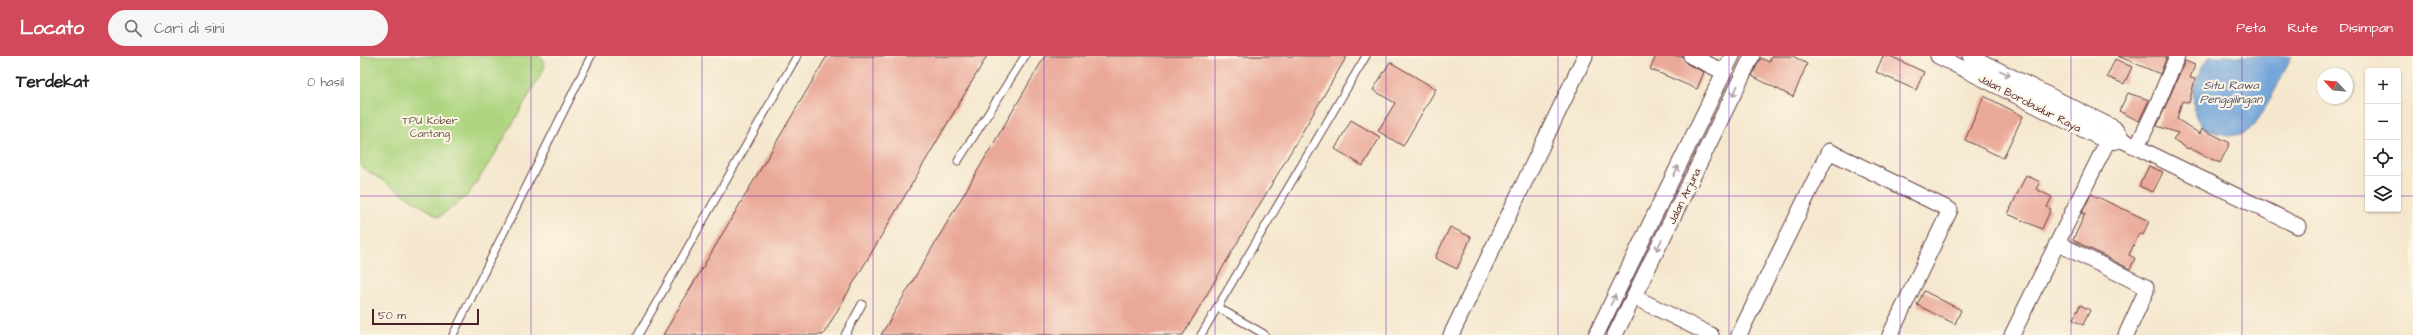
<!DOCTYPE html>
<html lang="id">
<meta charset="utf-8">
<style>
:root{--surface:#fff;--page:#f6f6f6;--text:#222;--muted:#767676;--line:#e0e0e0;--accent:#d1495b}
body{margin:0;font-family:"Architects Daughter",sans-serif;background:var(--page);color:var(--text)}
.controls{position:absolute;right:12px;top:12px;display:grid;overflow:hidden;border-radius:4px;box-shadow:0 1px 3px #0004}
.controls button{width:36px;height:36px;display:grid;place-items:center;padding:0;border:0;border-bottom:1px solid var(--line);background:var(--surface);color:var(--text);font:20px sans-serif}
.compass{position:absolute;left:1957px;top:12px;width:36px;height:36px;border-radius:50%;background:var(--surface);box-shadow:0 1px 3px #0004;rotate:296deg}
.scale{position:absolute;left:12px;bottom:10px;width:107px;box-sizing:border-box;padding-left:4px;border:2px solid #4a1f2b;border-top:0;font-size:11px;line-height:14px;white-space:nowrap;color:#4a1f2b;-webkit-text-stroke:3px #fcf5e5;paint-order:stroke}
.list{margin:0;padding:0;list-style:none}
h2{display:flex;justify-content:space-between;align-items:center;height:52px;margin:0;padding:0 16px;font-size:17px}
h2 small{font-size:13px;font-weight:400;color:var(--muted)}
.icon{flex:none;width:22px;height:22px;fill:none;stroke:currentColor;stroke-width:2;stroke-linecap:round;stroke-linejoin:round}
.map{position:relative;flex:none;width:2053px;height:279px;overflow:hidden}
header{display:flex;align-items:center;gap:24px;box-sizing:border-box;height:56px;padding:0 20px;background:var(--accent);color:#fff}
header strong{font-size:19px}
nav{display:flex;gap:22px;margin-inline-start:auto;font-size:14px}
.search{width:280px;height:36px;background:var(--page);display:flex;align-items:center;gap:10px;box-sizing:border-box;padding:0 14px;border-radius:22px;color:var(--muted);font-size:15px}
main{display:flex}
aside{flex:1;background:var(--surface)}
.map>svg:first-child{display:block}
.green{fill:#acd47e;stroke:#7b7a54}
.water{fill:#6ba0d8;stroke:#5a6082}
.building{fill:#eaa898}
.lines{fill:none;stroke-linecap:round;stroke-linejoin:round}
.service-casing{stroke:#643d43;stroke-width:9}
.minor-casing{stroke:#643d43;stroke-width:17}
.service{stroke:#fff;stroke-width:7}
.minor{stroke:#fff;stroke-width:15}
.oneway{stroke:#ae9aa0}
.grid{fill:none;stroke:#7b2cbf;stroke-width:1;stroke-opacity:0.55}
.labels{text-anchor:middle;stroke-width:4;stroke-linejoin:round;paint-order:stroke}
.street-label{font-size:11px;fill:#4a1f2b;stroke:#fcf5e5}
.park-label{font-size:11px;fill:#675544;stroke:#fcf5e5}
.water-label{font-size:12px;font-style:italic;fill:#575370;stroke:#fcf5e5}
</style>
<header>
<strong>Locato</strong>
<div class="search"><svg class="icon" aria-label="search" viewBox="0 0 24 24"><circle cx="10" cy="10" r="6"/><path d="M15 15l6 6"/></svg>Cari di sini</div>
<nav><a>Peta</a><a>Rute</a><a>Disimpan</a></nav>
</header>
<main>
<aside>
<h2>Terdekat<small>0 hasil</small></h2>
<ul class="list">
</ul>
</aside>
<div class="map">
<svg width="2053" height="279" viewBox="0 0 2053 279">
<rect width="100%" height="100%" fill="#fcf5e5"/>
<filter id="ink" filterUnits="userSpaceOnUse"><feTurbulence type="fractalNoise" baseFrequency=".025" numOctaves="2"/><feDisplacementMap in="SourceGraphic" scale="8" xChannelSelector="R" yChannelSelector="G"/><feConvolveMatrix kernelMatrix="1 2 1 2 8 2 1 2 1" color-interpolation-filters="sRGB"/></filter>
<filter id="wash" filterUnits="userSpaceOnUse"><feTurbulence type="fractalNoise" baseFrequency=".012" numOctaves="4" result="noise"/><feDisplacementMap in="SourceGraphic" scale="16" xChannelSelector="R" yChannelSelector="G"/><feGaussianBlur stdDeviation="0.9" result="paint"/><feColorMatrix in="noise" values="0 0 0 0 0 0 0 0 0 0 0 0 0 0 0 0 0 1.4 0 .05"/><feComposite in="paint" operator="in"/></filter>
<g filter="url(#wash)">
<rect width="100%" height="100%" fill="#f4e7cd"/>
<!-- green -->
<path class="green" d="M0,0H181L185,11L134,100L107,140L79,161L0,110Z"/>
<!-- water -->
<path class="water" d="M1850,0H1932C1922,19 1904,61 1889,74C1881,80 1871,80 1863,78C1857,76 1850,75 1845,72C1824,58 1835,15 1850,0Z"/>
<g id="blocks">
<!-- building -->
<path class="building" d="M467,0H627L463,279H303Z
M685,0H987L823,279H521Z
M1296,0H1322L1327,8L1344,16L1337,33L1290,13Z
M1412,0H1433L1447,8L1433,41L1392,20L1401,2L1409,6Z
M1523,0H1530L1564,16L1556,34L1516,16Z
M1758,0H1807L1800,18Z
M1755,3L1772,11L1764,28L1747,21Z
M1825,5L1835,9L1830,22L1835,23L1829,47L1822,45L1817,63L1840,78L1842,73L1870,87L1860,107L1829,92L1828,93L1813,83L1818,77L1797,70Z
M1030,6L1076,33L1043,90L1018,75L1035,47L1013,34Z
M1768,37L1789,44L1779,65L1759,55Z
M1624,40L1663,60L1643,102L1605,84Z
M991,64L1020,81L1003,110L975,93Z
M1789,110L1803,116L1793,136L1779,130Z
M1666,119L1680,126L1676,133L1692,141L1687,151L1691,153L1682,173L1648,158Z
M1731,138L1789,165L1783,179L1779,178L1769,199L1775,202L1770,213L1713,184L1725,158L1722,157Z
M1090,171L1111,181L1097,213L1075,202Z
M1564,235L1601,254L1595,268L1557,249Z
M1720,249L1730,254L1723,269L1713,264Z"/>
</g>
</g>
<g filter="url(#ink)">
<use href="#blocks" fill-opacity="0" stroke="#643d43" stroke-width="1"/>
<g class="lines">
<!-- service casing -->
<g class="service-casing">
<path id="service" d="M598,105L665,0
M857,251L904,278
M93,279L231,0
M278,279L437,0
M485,279L502,248
M841,279L1006,0"/>
</g>
<!-- minor casing -->
<g class="minor-casing">
<path id="minor" d="M1331,0L1364,16
M1578,0L1748,86L1757,85
M1610,0L1754,72L1764,85L1938,170
M1777,91L1796,51L1817,0
M1697,187L1786,231V235L1766,279
M1274,241L1351,279
M1091,279L1225,0
M1236,279L1372,0
M1255,279L1392,0
M1379,279L1469,95L1590,154L1530,279
M1652,279L1754,72"/>
</g>
<!-- service -->
<use href="#service" class="service"/>
<!-- minor -->
<use href="#minor" class="minor"/>
</g>
<!-- one-way arrows -->
<defs><path id="oneway-shaft" d="M-6 0H5M1.5-3L5.5 0L1.5 3" fill="none" stroke-width="1.6" stroke-linecap="round" stroke-linejoin="round"/></defs>
<g class="oneway">
<use href="#oneway-shaft" transform="translate(1645 17) rotate(27)"/>
<use href="#oneway-shaft" transform="translate(1375 35) rotate(116)"/>
<use href="#oneway-shaft" transform="translate(1316 115) rotate(-64)"/>
<use href="#oneway-shaft" transform="translate(1299 189) rotate(116)"/>
<use href="#oneway-shaft" transform="translate(1253 244) rotate(-64)"/>
</g>
</g>
<!-- grid -->
<path class="grid" d="M171,0V279M342,0V279M513,0V279M684,0V279M855,0V279M1026,0V279M1198,0V279M1369,0V279M1540,0V279M1711,0V279M1882,0V279M0,140H2008M2038,140H2053"/>
<g class="labels">
<!-- street labels -->
<g class="street-label">
<text transform="translate(1670 47) rotate(27)" y="4">Jalan Borobudur Raya</text>
<text transform="translate(1324 140) rotate(-64)" y="4">Jalan Arjuna</text>
</g>
<!-- park labels -->
<g class="park-label">
<text x="70" y="68">TPU Kober<tspan x="70" dy="13">Cantang</tspan></text>
</g>
<!-- water labels -->
<g class="water-label">
<text x="1871" y="33">Situ Rawa<tspan x="1871" dy="14">Penggilingan</tspan></text>
</g>
</g>
</svg>
<div class="controls">
<button>+</button>
<button>−</button>
<button><svg class="icon" aria-label="locate" viewBox="0 0 24 24"><circle cx="12" cy="12" r="6"/><path d="M12 2v4M12 18v4M2 12h4M18 12h4"/></svg></button>
<button><svg class="icon" aria-label="layers" viewBox="0 0 24 24"><path d="M12 4l9 5-9 5-9-5zM3 14l9 5 9-5"/></svg></button>
</div>
<svg class="compass" viewBox="-18 -18 36 36"><path d="M0-13l5 13h-10z" fill="#e53935"/><path d="M0 13l5-13h-10z" fill="#767676"/></svg>
<div class="scale">50 m</div>
</div>
</main>
